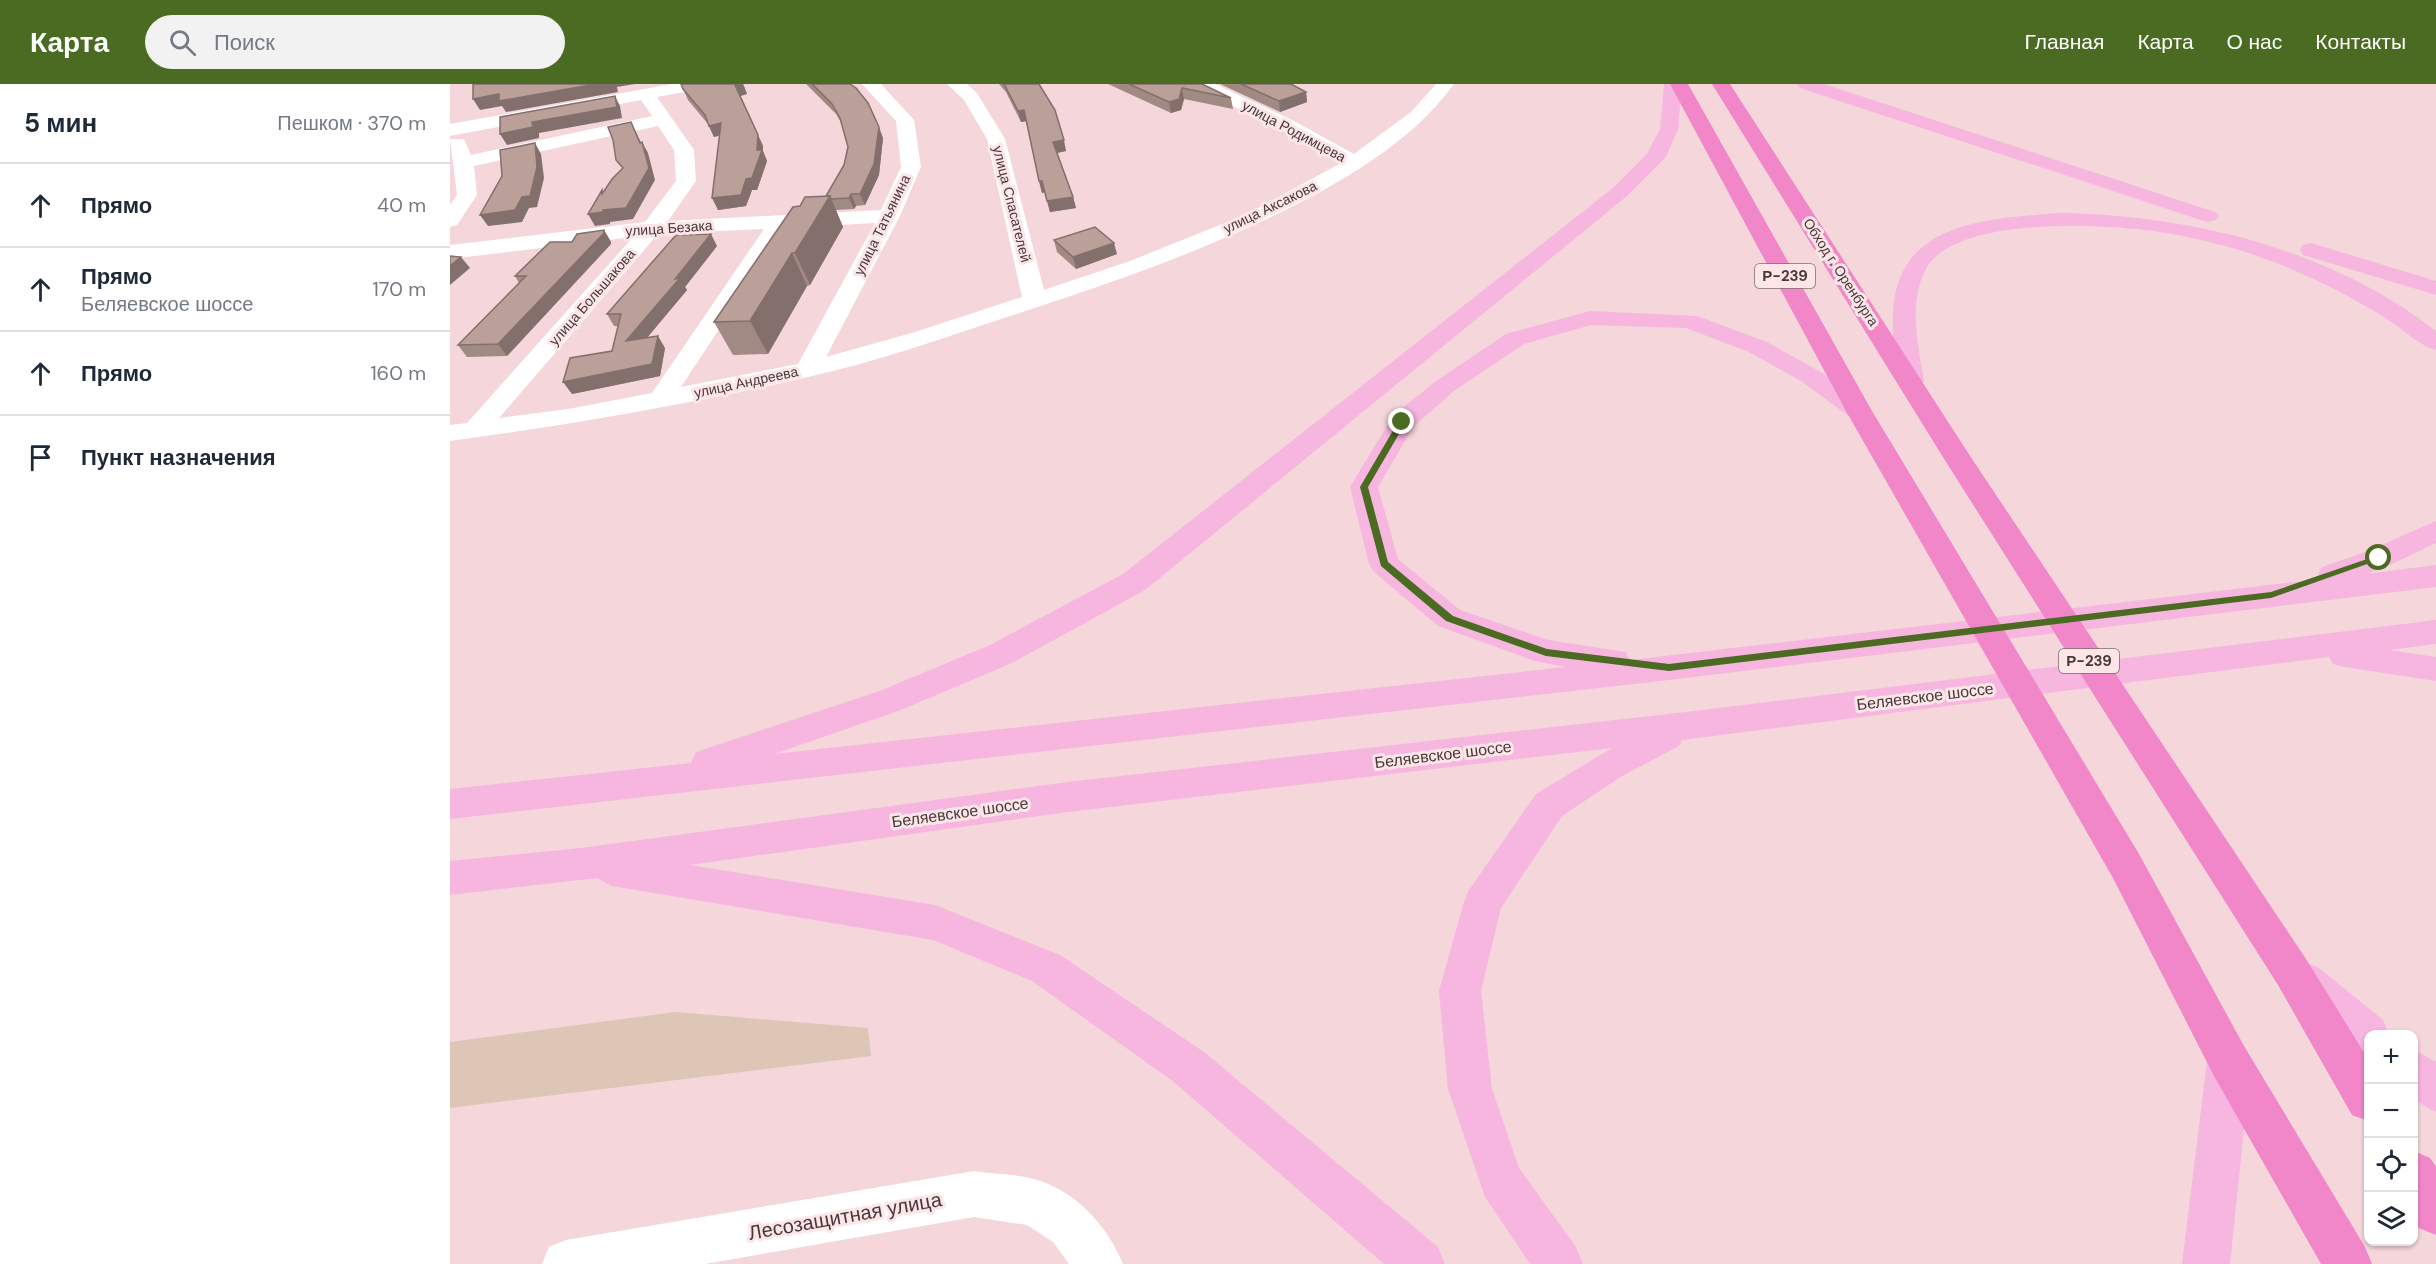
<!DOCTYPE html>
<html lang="ru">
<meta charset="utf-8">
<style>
:root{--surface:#fff;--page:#f2f2f3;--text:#1f2937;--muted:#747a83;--line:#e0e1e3;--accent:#4a6b21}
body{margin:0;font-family:"DM Sans",sans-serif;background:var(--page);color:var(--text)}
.controls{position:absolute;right:18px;bottom:18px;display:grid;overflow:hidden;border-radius:12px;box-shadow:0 2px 4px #0004}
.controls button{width:54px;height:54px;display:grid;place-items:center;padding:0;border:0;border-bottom:2px solid var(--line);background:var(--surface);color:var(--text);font:30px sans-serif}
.stop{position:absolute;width:18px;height:18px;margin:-14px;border:4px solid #4a6b21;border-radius:50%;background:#fff}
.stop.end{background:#4a6b21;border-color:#fff;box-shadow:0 2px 6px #0008}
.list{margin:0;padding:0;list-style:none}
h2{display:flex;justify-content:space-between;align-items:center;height:78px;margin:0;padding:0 24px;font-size:26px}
h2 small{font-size:20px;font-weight:400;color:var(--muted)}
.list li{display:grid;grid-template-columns:39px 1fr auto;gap:18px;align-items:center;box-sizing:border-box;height:84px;padding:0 24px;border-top:2px solid var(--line)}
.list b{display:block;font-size:22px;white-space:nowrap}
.list p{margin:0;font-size:20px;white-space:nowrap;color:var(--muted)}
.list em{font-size:20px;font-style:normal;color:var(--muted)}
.icon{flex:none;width:33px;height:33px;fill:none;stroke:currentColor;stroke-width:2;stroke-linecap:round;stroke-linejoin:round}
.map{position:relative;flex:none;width:1986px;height:1180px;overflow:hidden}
header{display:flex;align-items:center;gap:36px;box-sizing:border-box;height:84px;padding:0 30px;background:var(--accent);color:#fff}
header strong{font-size:28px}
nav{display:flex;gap:33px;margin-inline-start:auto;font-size:21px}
.search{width:420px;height:54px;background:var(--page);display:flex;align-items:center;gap:15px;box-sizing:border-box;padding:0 21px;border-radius:33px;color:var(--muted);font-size:22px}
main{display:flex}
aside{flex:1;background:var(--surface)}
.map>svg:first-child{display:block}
.green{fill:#dec6b7}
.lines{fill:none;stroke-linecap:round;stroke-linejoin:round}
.minor{fill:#fff;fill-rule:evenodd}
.major{fill:#f7b6df;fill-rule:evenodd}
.highway{fill:#f186c9;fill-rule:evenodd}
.wall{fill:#a18984}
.shaded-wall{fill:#836f6b}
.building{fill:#bb9f99;stroke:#836f6b;stroke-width:1.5}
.route{fill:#4a6b21}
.labels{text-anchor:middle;stroke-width:6;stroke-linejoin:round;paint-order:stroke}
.far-street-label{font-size:14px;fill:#45393b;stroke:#fde5e8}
.shield{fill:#fde5e8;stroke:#7c6d6f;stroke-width:1.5}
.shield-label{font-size:15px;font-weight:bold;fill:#45393b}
.street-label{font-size:16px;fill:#45393b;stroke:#fde5e8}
.near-street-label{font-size:20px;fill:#45393b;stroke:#fde5e8}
</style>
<header>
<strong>Карта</strong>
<div class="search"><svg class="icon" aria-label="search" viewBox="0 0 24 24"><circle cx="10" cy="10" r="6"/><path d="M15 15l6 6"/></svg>Поиск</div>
<nav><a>Главная</a><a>Карта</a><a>О нас</a><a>Контакты</a></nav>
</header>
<main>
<aside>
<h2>5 мин<small>Пешком · 370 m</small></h2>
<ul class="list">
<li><svg class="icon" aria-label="ahead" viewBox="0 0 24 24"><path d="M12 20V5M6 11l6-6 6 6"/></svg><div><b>Прямо</b></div><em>40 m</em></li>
<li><svg class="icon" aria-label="ahead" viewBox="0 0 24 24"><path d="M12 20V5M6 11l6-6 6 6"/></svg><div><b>Прямо</b><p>Беляевское шоссе</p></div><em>170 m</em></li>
<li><svg class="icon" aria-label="ahead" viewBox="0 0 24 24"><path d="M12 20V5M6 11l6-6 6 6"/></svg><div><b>Прямо</b></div><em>160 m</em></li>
<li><svg class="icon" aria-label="arrive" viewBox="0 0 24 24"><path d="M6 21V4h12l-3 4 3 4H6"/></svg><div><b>Пункт назначения</b></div></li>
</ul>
</aside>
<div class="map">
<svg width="1986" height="1180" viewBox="0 0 1986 1180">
<rect width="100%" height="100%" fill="#f4d6db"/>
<!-- green -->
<path class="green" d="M225,928L418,944L421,972L0,1024V958Z"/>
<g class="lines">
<!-- minor -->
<path class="minor" d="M222,0H260L257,4L207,13L244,66L246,97L218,137L431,126L451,83L446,37L412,0H431L464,36L471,83L450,132L376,273L465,248L572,213L537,55L514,16L497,0H517L527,9L555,55L594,206L680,177L797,130L891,79L828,44L745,4L742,0H765L842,36L904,70L961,28L986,0H1004C949,77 836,128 751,164C687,190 622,212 557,233C491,255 425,278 358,293C240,320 120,341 0,357V341L17,339L183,153L0,175V161L195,138L226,97L224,66L208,42L24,82L27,111L7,141L0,143V121L7,111L0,55H14L21,71L202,32L191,16L0,52V40ZM425,139L348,280L231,303L336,144ZM314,145L202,309L118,325L49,334L208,150Z
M524,1087C544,1090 565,1090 584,1095C625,1106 658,1142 673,1180H619L603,1158L577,1141L524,1133L255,1180H92L99,1163L116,1156Z"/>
<!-- major -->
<path class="major" d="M1214,0H1232L1228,45L1216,73L1177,112L695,506L562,579L451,626L324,670L1116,583L1085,577L988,542L923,487L919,480L900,403L943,332L986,297L1056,250L1140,227L1247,232L1317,258L1369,287L1418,321L1422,327L1418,333L1409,335L1400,333L1351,297L1299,268L1236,244L1141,241L1074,260L1004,307L963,343L928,403L948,475L1010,526L1098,556L1176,568L1180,576L1871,495L1868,490L1872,483L1918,467L1986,437V459L1940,481L1916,490L1986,481V503L1219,596L0,735V705L241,679L246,668L427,608L540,561L673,490L1163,104L1197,70L1210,45Z
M1347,0H1374L1765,128L1769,132L1765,136L1758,138L1751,136L1350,4Z
M1610,129C1740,131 1881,165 1986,247V266C1969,262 1952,244 1937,235C1905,215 1871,197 1836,183C1794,165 1749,154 1704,147C1654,140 1503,132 1476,185C1458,219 1468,261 1474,297L1470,302L1461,305L1452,302C1443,290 1443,256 1443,240C1440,138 1533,135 1610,129Z
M1861,159L1986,197V211L1853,171L1850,166L1853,161Z
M1986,536V560L1939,566L1986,573V597L1894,583L1883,580L1879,573L1232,656L1229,662L1172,692L1112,732L1051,824L1031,907L1042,1005L1069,1084L1126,1163L1133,1180H1080L1035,1113L998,1005L989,907L1014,818L1019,806L1086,710L1162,664L618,728L240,781L485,821L610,871L754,968L988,1163L995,1180H934L724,998L582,897L483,856L162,802L147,794L0,811V777L131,764L618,698L1236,628Z
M1853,878L1868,883L1933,936L1939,950H1918V971L1903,966L1838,911L1832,897L1838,883Z
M1779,956L1794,962L1801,977L1780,1180H1732L1757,977L1764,962Z
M1964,966L1986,978V1028L1964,1016Z"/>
<!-- highway -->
<path class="highway" d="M1220,0H1238L1422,327L1689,770L1794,962L1915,1163L1922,1180H1871L1764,992L1663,794L1396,327Z
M1262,0H1280L1522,375L1856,875L1918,975V1037L1902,1031L1828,901L1496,378Z
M1964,1067L1980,1074L1986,1083V1151L1969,1144L1964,1134Z"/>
</g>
<!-- wall -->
<path class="wall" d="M231,0H293L297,10L290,12L313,62V67L317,77L307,106H302L296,122L268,126L269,51L264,53L258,40L238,16Z
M356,0H400L433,54L429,91L415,121L406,122L404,125L386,126L393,143L360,201L357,202L318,270L283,271L264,238L350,122L376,112L394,81L398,63L392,40L386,30Z
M549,0H589L616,67L607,69L623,113L626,124L600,128L595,108L592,109L589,97L576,37L571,38L556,8Z
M658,0H752L781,14L783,25L734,15L731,26L721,29Z
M770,0H841L856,8L857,18L830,28Z
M154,146L161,158V160L57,272L17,273L8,261L69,199L65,192Z
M604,156L667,170L626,185L607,168Z
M267,162L235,203L237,206L197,254L215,264L210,292L122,310L162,267L168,242H164L157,230Z"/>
<!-- shaded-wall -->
<path class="shaded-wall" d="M146,0H185L167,3L168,8L56,28L52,22L30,26L23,15L49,10Z
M293,0L297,10L290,12L285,1Z
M732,4L734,15L731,26L721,29L719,18Z
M856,8L857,18L830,28L829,17Z
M165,12L170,22L172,34L89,49V54L57,61L50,50L82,38Z
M574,26L577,37L571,38L568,27Z
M181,38L195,67L192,58L198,69L205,96L183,135L160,138V140L145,142L138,130L153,126L190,59Z
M271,39L276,50L264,53L259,42Z
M429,43L433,54L429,91L415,121L410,110Z
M308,51L313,62V67L317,77L307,106H302L296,122L268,126L262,114L307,66Z
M614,56L616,67L606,69L603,58Z
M85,59L91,70L94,94L87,123L79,124L72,138L38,142L30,131L72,113Z
M589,97H592L595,108L592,109Z
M401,110L406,122L404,125L399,114Z
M380,112L393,143L360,201L345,169Z
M623,113L626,124L600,128L597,117Z
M154,146L161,158V160L57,272L48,260Z
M261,150L267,162L235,203L237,206L184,269L176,257Z
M664,159L667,170L626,185L623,173Z
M342,169L357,202L318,270L300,237Z
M11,173L20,184L0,201V182Z
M208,252L215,264L210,292L122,310L113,298Z"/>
<!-- building -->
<path class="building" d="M23,0H146L49,17V10L23,15Z
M231,0H292L285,1L308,51L307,66H312L302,94L296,95L291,111L262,114L271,39L259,42L255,31L233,5Z
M362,0H400L406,4L418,19L429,43L424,80L410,110H401L399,114L381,115L380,112H376L394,81L398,63L390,34L382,20Z
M554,0H589L605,26L614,56L603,58L623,113L597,117L592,97H589L574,26L568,27Z
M679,0H752L781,14L732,4L729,15L719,18Z
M791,0H841L856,8L829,17Z
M165,12L167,23L82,38L83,43L50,50V33Z
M181,38L190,59L192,58L199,84L176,124L153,126V128L138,130L152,106V110L162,95L173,84L166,76L163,56L158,43Z
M85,59L87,83L80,112L72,113L65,126L30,131L52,92L50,66Z
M380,112L345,169H342L300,237L264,238L343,123L350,122L355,113Z
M645,143L664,159L623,173L604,156Z
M154,146V149L48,260L8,261L76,192H65L100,158H122L127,150Z
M261,150L225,195L230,194L176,257L208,252L202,280L113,298L120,274L162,267L171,230H157L226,151Z
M0,172L11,173L0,182Z"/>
<!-- route -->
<path class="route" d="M952,336L956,338L918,403L938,478L1003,532L1097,565L1219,580L1821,508L1926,472L1934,474L1821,514L1219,587L1096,572L996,537L931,482L910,403L948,338Z"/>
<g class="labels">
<!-- far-street labels -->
<g class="far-street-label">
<text transform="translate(844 47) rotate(28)" y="5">улица Родимцева</text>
<text transform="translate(562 120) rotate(76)" y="5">улица Спасателей</text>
<text transform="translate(820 123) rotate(-26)" y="5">улица Аксакова</text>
<text transform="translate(432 141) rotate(-64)" y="5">улица Татьянина</text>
<text transform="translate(219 144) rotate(-4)" y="5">улица Безака</text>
<text transform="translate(1391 188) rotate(57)" y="5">Обход г. Оренбурга</text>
<text transform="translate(142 213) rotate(-49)" y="5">улица Большакова</text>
<text transform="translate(296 298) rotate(-12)" y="5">улица Андреева</text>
</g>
<!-- shield labels -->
<g class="shield">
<rect x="1305" y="180" width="60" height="24" rx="4.5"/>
<rect x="1609" y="565" width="60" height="24" rx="4.5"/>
</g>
<g class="shield-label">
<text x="1335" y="197">Р-239</text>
<text x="1639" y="582">Р-239</text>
</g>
<!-- street labels -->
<g class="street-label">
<text transform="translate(1475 612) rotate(-7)" y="6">Беляевское шоссе</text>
<text transform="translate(993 670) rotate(-7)" y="6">Беляевское шоссе</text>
<text transform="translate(510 728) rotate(-8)" y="6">Беляевское шоссе</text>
</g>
<!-- near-street labels -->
<g class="near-street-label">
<text transform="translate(395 1132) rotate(-10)" y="7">Лесозащитная улица</text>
</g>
</g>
</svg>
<div class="controls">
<button>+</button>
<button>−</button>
<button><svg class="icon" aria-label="locate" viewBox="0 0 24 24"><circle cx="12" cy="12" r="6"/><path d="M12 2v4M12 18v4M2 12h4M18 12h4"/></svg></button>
<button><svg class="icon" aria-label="layers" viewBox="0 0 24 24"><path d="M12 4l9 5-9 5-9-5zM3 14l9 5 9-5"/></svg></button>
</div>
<div class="stop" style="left:1929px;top:474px"></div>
<div class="stop end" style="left:952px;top:338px"></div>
</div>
</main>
